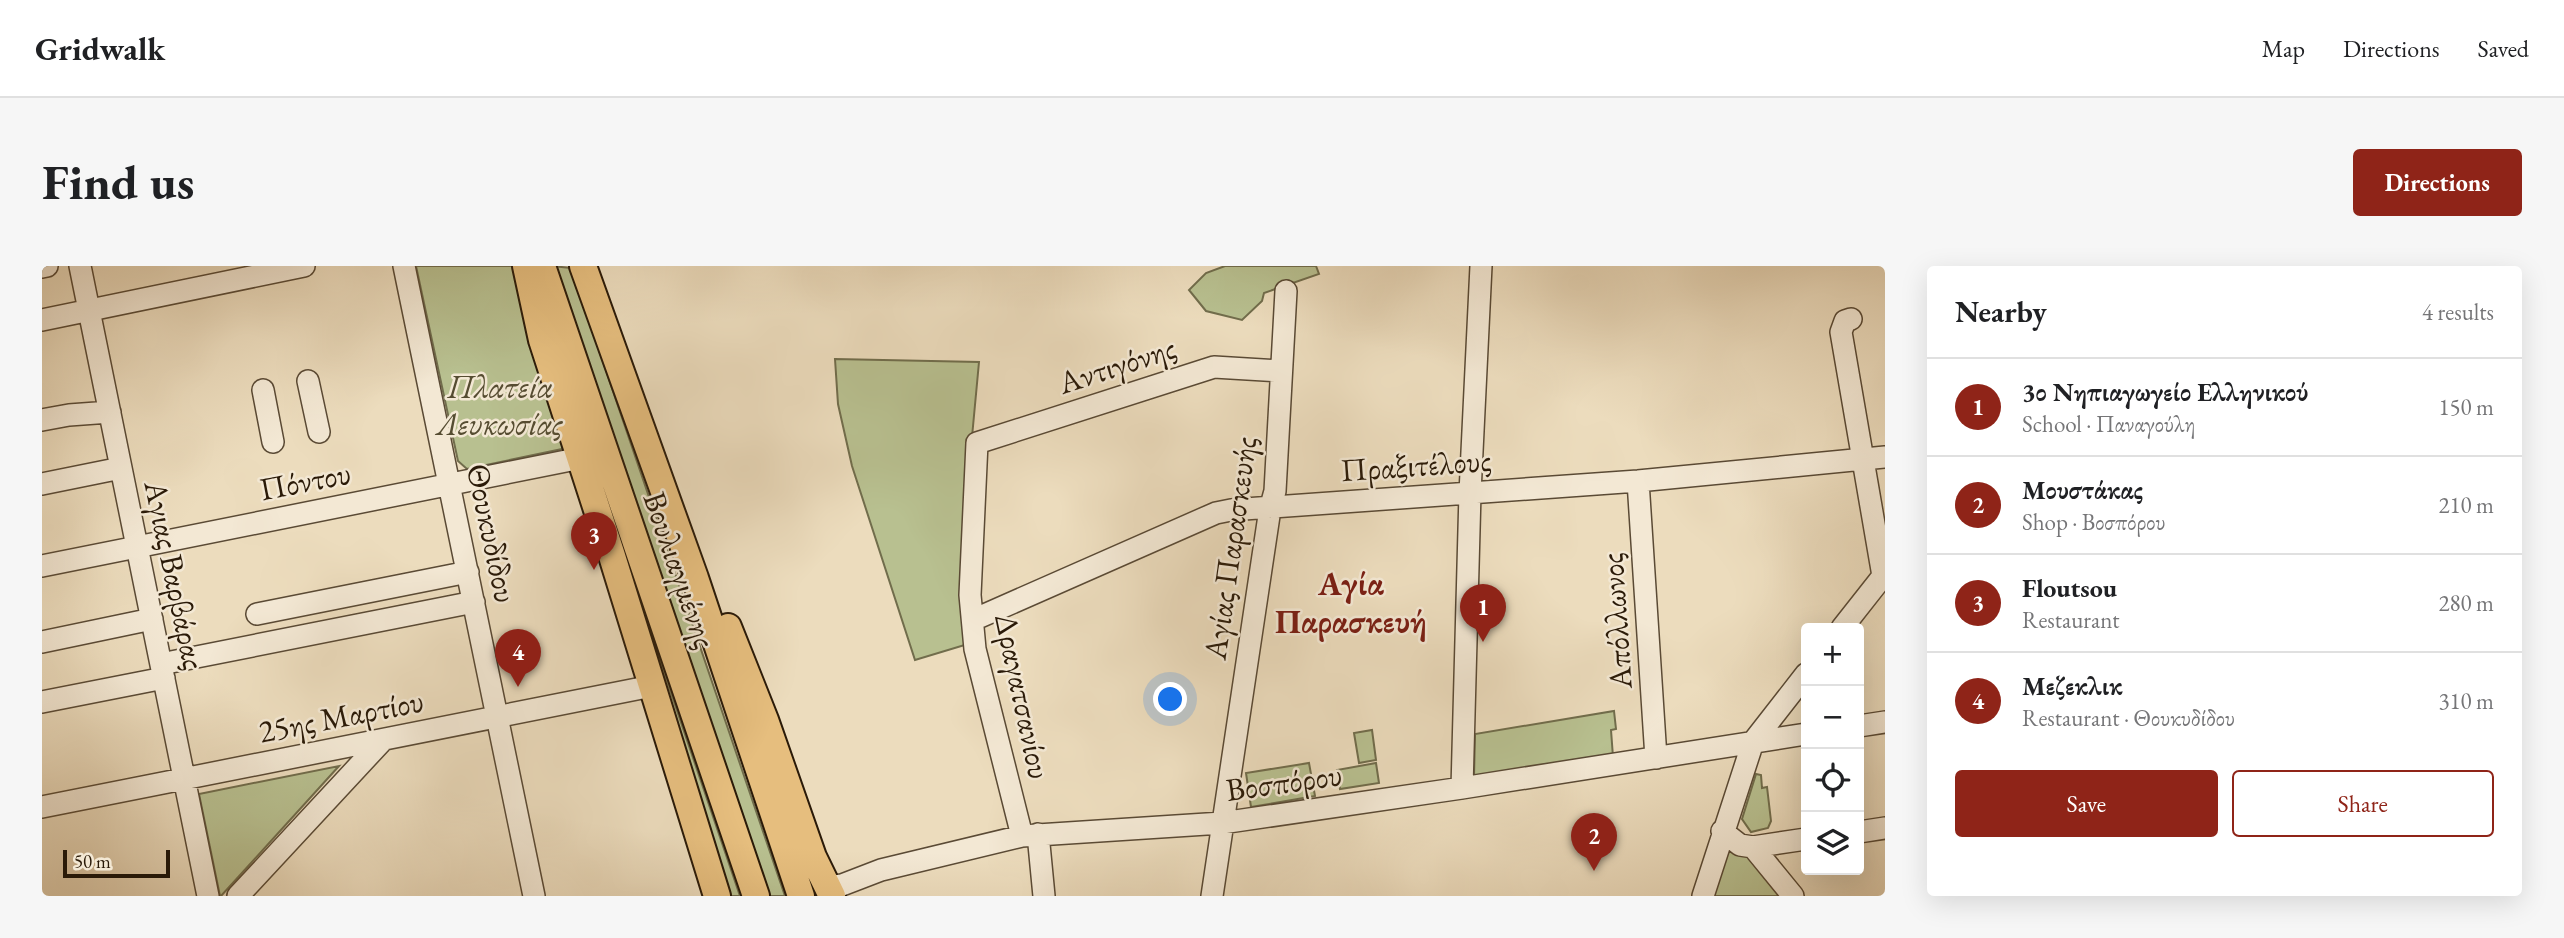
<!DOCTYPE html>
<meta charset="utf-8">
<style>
:root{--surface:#fff;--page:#f6f6f6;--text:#202124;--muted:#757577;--line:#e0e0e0;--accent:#8f2418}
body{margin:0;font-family:"EB Garamond",serif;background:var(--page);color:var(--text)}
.controls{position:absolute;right:21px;bottom:21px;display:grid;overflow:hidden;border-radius:7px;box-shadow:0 7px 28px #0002}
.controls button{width:63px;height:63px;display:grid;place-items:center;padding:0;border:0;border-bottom:2px solid var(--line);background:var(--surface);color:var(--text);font:35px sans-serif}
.scale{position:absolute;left:21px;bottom:18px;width:107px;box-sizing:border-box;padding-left:7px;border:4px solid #2a1a08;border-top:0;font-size:19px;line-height:24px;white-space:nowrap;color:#2a1a08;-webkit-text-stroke:5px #f3e8d4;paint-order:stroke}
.you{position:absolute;left:1129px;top:434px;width:24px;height:24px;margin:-18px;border:5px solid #fff;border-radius:50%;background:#1a73e8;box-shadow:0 0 0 10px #1a73e833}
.badge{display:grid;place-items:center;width:46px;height:46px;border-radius:50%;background:var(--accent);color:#fff;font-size:23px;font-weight:700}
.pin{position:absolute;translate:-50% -58px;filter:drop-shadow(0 2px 4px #0008)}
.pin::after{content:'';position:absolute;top:37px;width:24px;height:21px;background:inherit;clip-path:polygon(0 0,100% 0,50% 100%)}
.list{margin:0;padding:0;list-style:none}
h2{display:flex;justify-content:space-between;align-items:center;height:91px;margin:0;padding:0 28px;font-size:30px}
h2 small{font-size:23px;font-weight:400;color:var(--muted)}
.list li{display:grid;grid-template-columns:46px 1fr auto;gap:21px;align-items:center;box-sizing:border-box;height:98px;padding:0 28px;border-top:2px solid var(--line)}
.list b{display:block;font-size:26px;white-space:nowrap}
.list p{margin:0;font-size:23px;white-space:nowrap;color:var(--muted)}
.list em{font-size:23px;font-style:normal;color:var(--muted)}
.actions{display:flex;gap:14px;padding:21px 28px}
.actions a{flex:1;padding:16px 0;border:2px solid var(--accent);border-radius:7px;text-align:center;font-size:24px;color:var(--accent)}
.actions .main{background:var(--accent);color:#fff}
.icon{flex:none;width:38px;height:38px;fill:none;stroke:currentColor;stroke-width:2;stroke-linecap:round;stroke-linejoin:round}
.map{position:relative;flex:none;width:1843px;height:630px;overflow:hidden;border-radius:7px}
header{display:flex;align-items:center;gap:42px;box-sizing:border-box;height:98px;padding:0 35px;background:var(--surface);border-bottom:2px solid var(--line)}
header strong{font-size:33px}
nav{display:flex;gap:38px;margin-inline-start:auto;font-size:24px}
.intro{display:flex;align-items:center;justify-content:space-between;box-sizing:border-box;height:168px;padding:0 42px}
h1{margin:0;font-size:49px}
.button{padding:18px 32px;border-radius:7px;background:var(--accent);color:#fff;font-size:24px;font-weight:700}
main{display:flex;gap:42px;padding:0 42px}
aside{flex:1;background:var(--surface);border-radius:7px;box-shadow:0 7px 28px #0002}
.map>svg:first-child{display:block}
.green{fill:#b8c090;stroke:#716d4c;stroke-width:2}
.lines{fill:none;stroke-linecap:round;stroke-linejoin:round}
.minor-casing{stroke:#5a4a35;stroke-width:24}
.major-casing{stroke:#2a1a08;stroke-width:30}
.minor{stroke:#f3e8d4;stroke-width:21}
.major{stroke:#e6be7e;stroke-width:26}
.labels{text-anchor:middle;stroke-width:5;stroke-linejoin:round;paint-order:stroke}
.street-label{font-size:32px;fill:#2a1a08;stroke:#f3e8d4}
.park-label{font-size:32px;font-style:italic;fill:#554c31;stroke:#f3e8d4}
.neighbourhood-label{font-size:33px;font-weight:bold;fill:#7a1f14;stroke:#f3e8d4}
</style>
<header>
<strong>Gridwalk</strong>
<nav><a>Map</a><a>Directions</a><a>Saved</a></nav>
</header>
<div class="intro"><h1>Find us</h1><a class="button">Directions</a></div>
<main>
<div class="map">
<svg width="1843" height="630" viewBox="0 0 1843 630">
<rect width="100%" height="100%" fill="#ecdcbd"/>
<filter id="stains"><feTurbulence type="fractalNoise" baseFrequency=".00286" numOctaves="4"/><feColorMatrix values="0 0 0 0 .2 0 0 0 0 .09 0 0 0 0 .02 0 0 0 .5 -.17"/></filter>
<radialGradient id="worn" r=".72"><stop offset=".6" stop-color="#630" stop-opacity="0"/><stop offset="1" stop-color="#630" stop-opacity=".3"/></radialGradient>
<!-- green -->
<path class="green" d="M374,0H473L523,177L520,183L425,203L416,195Z
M510,0L529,2L743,630H725Z
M1183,0H1274L1277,8L1222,27L1220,35L1200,54L1164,45L1147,24L1164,7Z
M793,93L937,96L930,171L926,378L873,394L810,200L796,138Z
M560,224L698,630H683Z
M1572,445L1574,463L1569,464L1571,491L1432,511L1433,468Z
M1330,464L1334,494L1317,497L1312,467Z
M1267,497L1273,530L1209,541L1204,507Z
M1334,497L1337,517L1298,523L1295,504Z
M297,500L179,630H178L157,528Z
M1714,508L1719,509L1720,522L1725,521L1729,555L1726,562L1709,566L1700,553Z
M1688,579L1710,585L1746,630H1670Z"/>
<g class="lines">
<!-- minor casing -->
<g class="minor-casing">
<path id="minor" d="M38,0L166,630
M362,0L492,630
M0,1L5,0
M1809,53L1803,55L1799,66L1841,310
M0,54L262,0
M266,115L277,166
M221,124L231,176
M0,154L27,149L68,146
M1596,215L1614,492
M0,218L79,202
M0,300L539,192
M215,348L426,306
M931,354L1174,247L1189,244L1596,215L1843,191
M1800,362L1841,310
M0,376L110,353
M119,398L432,336
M0,436L122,412
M1817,460L1843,456
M1420,522L1428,227L1439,0
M0,541L610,420
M1680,565L1698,579L1711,581L1764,573
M1817,566L1843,562
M996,568L1002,630
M980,570L933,383L928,329L935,177L1172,101L1238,105
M1711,581L1751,630
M785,621L800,619L839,604L980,570L1180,557L1420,522L1764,468
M196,630L340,475
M1170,630L1228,243L1233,225L1244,25
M1661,630L1711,476L1764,408"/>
</g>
<!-- major casing -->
<g class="major-casing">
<path id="major" d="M484,0L500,74L570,290L675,630
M500,0L714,630
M541,0L653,312L759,630
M686,361L723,454L771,591L790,630"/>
</g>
<!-- minor -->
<use href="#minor" class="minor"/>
<!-- major -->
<use href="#major" class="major"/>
</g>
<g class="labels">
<!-- street labels -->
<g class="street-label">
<text transform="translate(1075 99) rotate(-18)" y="11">Αντιγόνης</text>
<text transform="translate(1374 199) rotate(-4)" y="11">Πραξιτέλους</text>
<text transform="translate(263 215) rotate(-11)" y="11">Πόντου</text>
<text transform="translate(450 267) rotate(78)" y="11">Θουκυδίδου</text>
<text transform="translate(1188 282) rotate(-82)" y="11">Αγίας Παρασκευής</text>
<text transform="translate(638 304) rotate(71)" y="11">Βουλιαγμένης</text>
<text transform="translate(133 309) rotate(78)" y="11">Αγιας Βαρβάρας</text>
<text transform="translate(1574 355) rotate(-94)" y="11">Απόλλωνος</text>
<text transform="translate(981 430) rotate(78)" y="11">Δραγατσανίου</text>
<text transform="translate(299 450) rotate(-11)" y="11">25ης Μαρτίου</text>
<text transform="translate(1242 516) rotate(-8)" y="11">Βοσπόρου</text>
</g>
<!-- park labels -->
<g class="park-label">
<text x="458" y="132">Πλατεία<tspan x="458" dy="37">Λευκωσίας</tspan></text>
</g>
<!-- neighbourhood labels -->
<g class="neighbourhood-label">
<text x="1309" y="329">Αγία<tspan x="1309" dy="38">Παρασκευή</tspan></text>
</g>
</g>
<rect width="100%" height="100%" filter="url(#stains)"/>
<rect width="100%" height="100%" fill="url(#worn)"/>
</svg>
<div class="controls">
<button>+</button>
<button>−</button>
<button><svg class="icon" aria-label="locate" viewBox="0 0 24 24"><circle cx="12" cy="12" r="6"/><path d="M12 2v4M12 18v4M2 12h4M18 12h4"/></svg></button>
<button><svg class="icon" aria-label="layers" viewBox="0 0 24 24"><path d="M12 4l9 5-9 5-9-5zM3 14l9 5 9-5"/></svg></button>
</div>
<div class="scale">50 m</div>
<div class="you"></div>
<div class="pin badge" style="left:1441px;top:376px">1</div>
<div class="pin badge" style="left:1552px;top:605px">2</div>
<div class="pin badge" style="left:552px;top:304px">3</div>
<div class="pin badge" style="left:476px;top:421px">4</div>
</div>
<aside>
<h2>Nearby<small>4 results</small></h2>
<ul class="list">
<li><span class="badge">1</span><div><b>3ο Νηπιαγωγείο Ελληνικού</b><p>School · Παναγούλη</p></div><em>150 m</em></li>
<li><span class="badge">2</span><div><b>Μουστάκας</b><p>Shop · Βοσπόρου</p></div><em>210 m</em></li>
<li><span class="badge">3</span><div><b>Floutsou</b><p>Restaurant</p></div><em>280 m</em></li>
<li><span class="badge">4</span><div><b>Μεζεκλικ</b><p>Restaurant · Θουκυδίδου</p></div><em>310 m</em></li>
</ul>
<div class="actions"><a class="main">Save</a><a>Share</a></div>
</aside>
</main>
